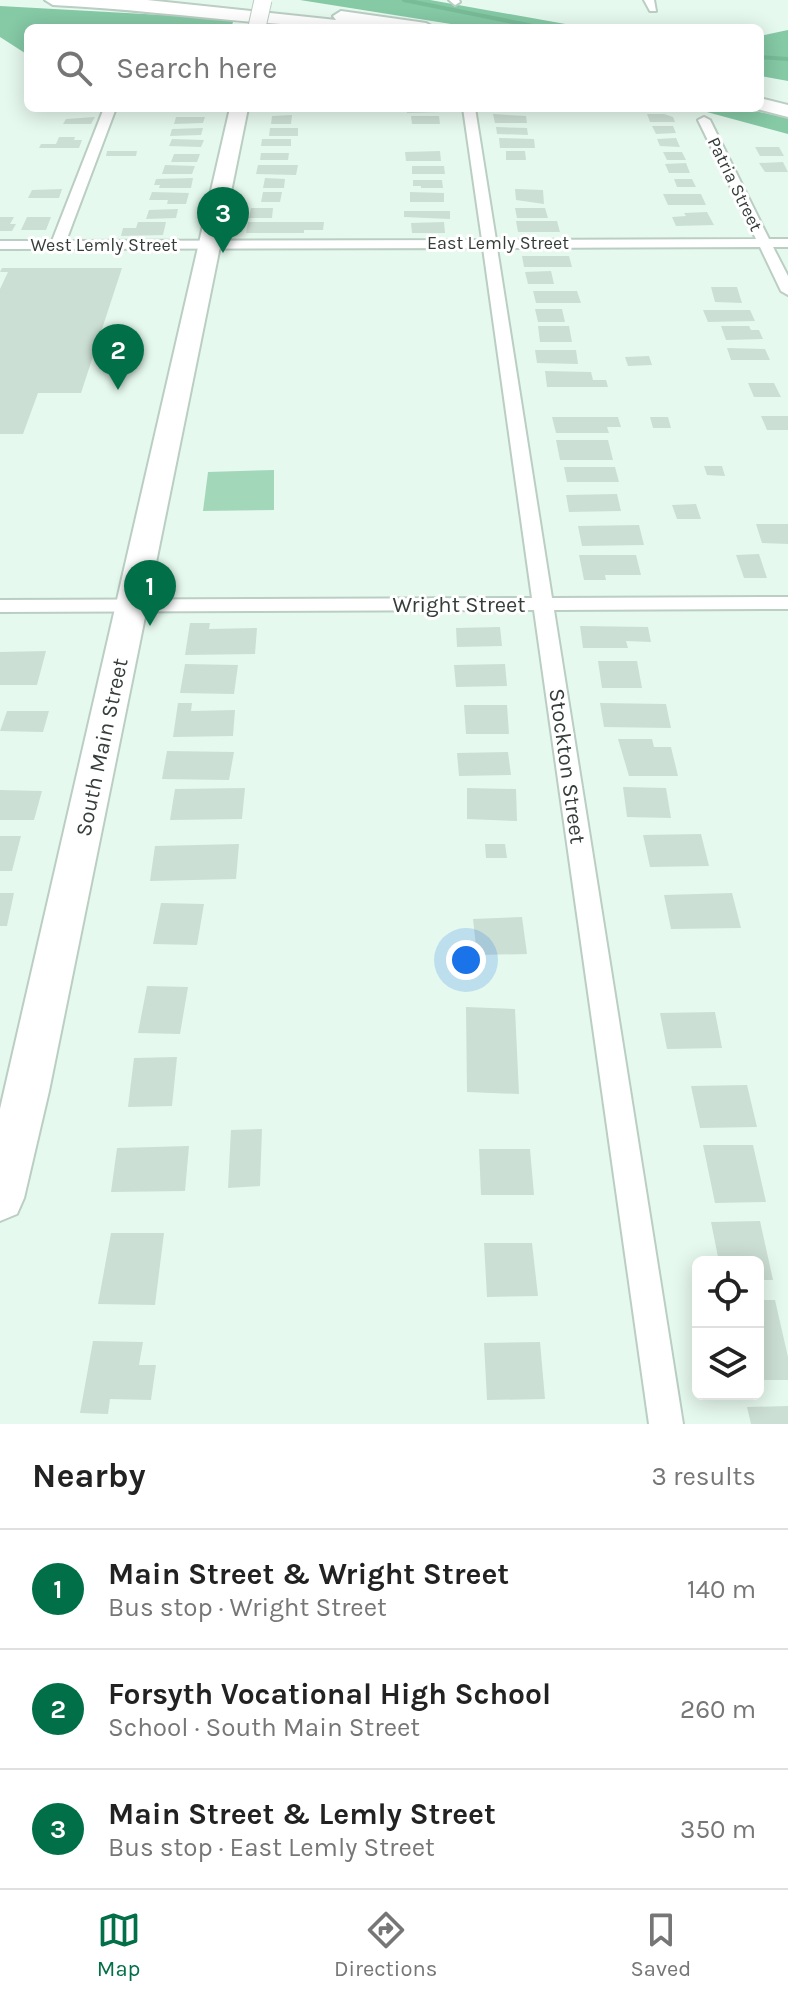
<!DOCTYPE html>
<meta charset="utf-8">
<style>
:root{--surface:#fff;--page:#f2f2f2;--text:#222;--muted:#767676;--line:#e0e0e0;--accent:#016f47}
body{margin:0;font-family:Karla,sans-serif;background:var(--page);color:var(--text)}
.controls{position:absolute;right:24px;bottom:24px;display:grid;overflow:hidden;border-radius:12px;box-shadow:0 4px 20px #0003}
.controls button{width:72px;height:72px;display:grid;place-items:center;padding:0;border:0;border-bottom:2px solid var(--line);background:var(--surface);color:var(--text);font:40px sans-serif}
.you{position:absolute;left:466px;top:960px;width:28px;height:28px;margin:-20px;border:6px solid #fff;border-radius:50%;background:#1a73e8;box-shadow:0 0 0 12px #1a73e833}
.badge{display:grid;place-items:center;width:52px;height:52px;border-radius:50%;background:var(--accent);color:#fff;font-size:26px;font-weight:700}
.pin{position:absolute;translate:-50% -66px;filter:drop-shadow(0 2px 4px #0008)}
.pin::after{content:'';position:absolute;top:42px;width:28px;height:24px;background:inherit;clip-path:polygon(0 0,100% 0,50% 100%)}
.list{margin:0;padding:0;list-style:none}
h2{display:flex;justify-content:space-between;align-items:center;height:104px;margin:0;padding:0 32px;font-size:34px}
h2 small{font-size:26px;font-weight:400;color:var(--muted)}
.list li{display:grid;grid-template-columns:52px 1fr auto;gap:24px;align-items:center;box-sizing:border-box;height:120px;padding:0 32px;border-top:2px solid var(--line)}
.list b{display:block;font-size:30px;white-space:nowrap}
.list p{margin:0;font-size:26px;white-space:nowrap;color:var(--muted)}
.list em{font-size:26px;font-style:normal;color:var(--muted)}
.icon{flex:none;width:44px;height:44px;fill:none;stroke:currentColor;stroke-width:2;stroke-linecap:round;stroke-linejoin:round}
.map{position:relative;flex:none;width:788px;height:1424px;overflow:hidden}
.search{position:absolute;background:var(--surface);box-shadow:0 4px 20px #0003;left:24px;right:24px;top:24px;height:88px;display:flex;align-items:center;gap:20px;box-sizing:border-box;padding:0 28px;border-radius:12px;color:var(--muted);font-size:30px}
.sheet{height:464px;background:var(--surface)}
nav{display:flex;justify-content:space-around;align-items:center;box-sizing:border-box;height:112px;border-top:2px solid var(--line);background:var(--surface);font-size:22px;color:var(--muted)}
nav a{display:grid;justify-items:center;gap:4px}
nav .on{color:var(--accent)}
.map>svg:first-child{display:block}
.green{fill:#a3d7ba}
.forest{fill:#85c9a5}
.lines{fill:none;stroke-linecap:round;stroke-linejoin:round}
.stream{stroke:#78bb97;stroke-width:4}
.building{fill:#ccdfd4}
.street-casing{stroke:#bbcec3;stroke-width:4}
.primary-casing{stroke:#bbcec3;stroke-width:4}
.highway-casing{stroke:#bbcec3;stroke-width:4}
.street{fill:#fff;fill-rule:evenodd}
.primary{fill:#fff;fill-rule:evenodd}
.highway{fill:#fff;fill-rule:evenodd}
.primary-bridge-casing{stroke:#bbcec3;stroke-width:19;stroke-linecap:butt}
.primary-bridge{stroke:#fff;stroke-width:17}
.labels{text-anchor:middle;stroke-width:6;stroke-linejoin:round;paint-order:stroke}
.far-street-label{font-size:18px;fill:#363e3a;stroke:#fff}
.street-label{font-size:22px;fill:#363e3a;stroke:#fff}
</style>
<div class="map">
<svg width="788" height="1424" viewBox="0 0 788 1424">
<rect width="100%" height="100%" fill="#e6f9ee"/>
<!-- green -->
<path class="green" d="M274,470V510L203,511L208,472Z"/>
<!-- forest -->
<path class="forest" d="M300,0H430L588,28H476Z
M0,6L234,19L231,28H28V55L0,37Z
M788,30V81L760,76V36Z
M692,108H741L788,118V134Z"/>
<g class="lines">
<!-- stream -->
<path class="stream" d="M404,0L543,28
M760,57L788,59"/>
</g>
<!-- building -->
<path class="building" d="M407,108H441L442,112L407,113Z
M493,114L526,116L527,123H495Z
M647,114H664L673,117L675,122H650Z
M292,115L291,124H271L272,116Z
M411,116H439L440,124H412Z
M95,117L91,124H63L66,119Z
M176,117H205L203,123L174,124Z
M652,126H673L676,133L656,134Z
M496,127L527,128L528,135L497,134Z
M203,128L201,135L170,136L172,129Z
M270,128H298V136H269Z
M59,137H75L74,140H82L79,148H39L41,144H56Z
M499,138L534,139L535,148H500Z
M676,138L680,147L660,146L657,139Z
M172,139L204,140L201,147L169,146Z
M262,139H291V146H261Z
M755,147H779L784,156H760Z
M107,151H137L136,156H106Z
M440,151L441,161H406L405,152Z
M506,151H525L526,160H506Z
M663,152H682L686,160H667Z
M261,153H289L288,160H260Z
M174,154H200L197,162H171Z
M783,162L788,172H765L759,163Z
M686,163L690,173H669L665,164Z
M165,165L195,166L192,174H162Z
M258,165H298L296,175L256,174Z
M412,166H444L445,174H412Z
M193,178L191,188H159L160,185H154L156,179Z
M265,178L285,179L284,188H263Z
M674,179H692L696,187H677Z
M413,180H442L443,188H421V186H413Z
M62,189L59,198H28L32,190Z
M515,189L543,190L544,204L516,200Z
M152,192L189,193L186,204H167L168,200H149Z
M263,192H282L280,202H261Z
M410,192L444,193V202H410Z
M663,194H701L706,205H668Z
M251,208H273L272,218H249Z
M515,208H545L548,218H517Z
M178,209L176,218L146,219L149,210Z
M404,211H450V219L404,217Z
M707,212L714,225L676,226L672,217L686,216L684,213Z
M0,217H14L10,224H16L12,231H0Z
M27,217H51L46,230H21Z
M516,221H557L560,232H518Z
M138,222H166L163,235L121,236L123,228H136Z
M248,222H324L323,230H304V233H246Z
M444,222L445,233H412L411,223Z
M522,256H569L572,267H524Z
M2,268H122L81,393H38L23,434H0V289L8,272H0Z
M551,271L554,284H528L525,272Z
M711,287H737L742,303L715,302Z
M533,291H577L581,303H536Z
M535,309H562L565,322H538Z
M703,310H750L755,321L708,322Z
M538,326H569L572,342H540Z
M721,326H749L751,330H759L763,339L726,340Z
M727,348L765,349L770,360H731Z
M535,350H576L578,364L537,363Z
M649,356L652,365L628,366L625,357Z
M545,371L591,372L593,380H606L608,387H547Z
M748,383H774L781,397H754Z
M761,416H788V430H767Z
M552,417H618L621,427H607L609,433H556Z
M650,417H668L671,428H653Z
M556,440H608L613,460H560Z
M704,466H722L725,476L707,475Z
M564,467H615L619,482H567Z
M617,494L621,511L569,512L566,495Z
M696,504L701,519H677L672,505Z
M756,524H788V544L762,543Z
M639,525L644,545L582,546L578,526Z
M759,554L767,578H744L736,555Z
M579,555H636L641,575H605L606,580H584Z
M190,623H210L209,629L257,628L255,654L185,655Z
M580,626L648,627L651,642L626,641L628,648H583Z
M500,627L502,646L457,647L456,628Z
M46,651L37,685H0V652Z
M598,661H637L642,688H602Z
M185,664L238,665L234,694L180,693Z
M505,664L507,686L456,687L454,665Z
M178,703H192L191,711L235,710L233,736L173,737Z
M600,703L666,704L671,728L604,727Z
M464,705H507L509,734H466Z
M7,711H49L43,732L0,731Z
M618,739H652L654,747H671L678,776H629Z
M167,751L234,752L229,780L162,779Z
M508,752L511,775L459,776L457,753Z
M623,787L666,788L671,818L627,817Z
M245,788L242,819L170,820L175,789Z
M467,788L516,789L517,821L467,819Z
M0,790L42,791L34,820H0Z
M701,834L709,866L650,867L643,835Z
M0,836H21L12,871H0Z
M239,844L236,879L150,881L155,846Z
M485,844H505L507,858H486Z
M0,893H14L7,926H0Z
M732,893L741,928L671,929L664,895Z
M161,903L204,904L197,945L153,944Z
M522,917L527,954L477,955L473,919Z
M147,986L188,987L180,1034L138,1033Z
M466,1007L515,1009L519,1094L467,1092Z
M715,1012L722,1048L667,1049L660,1013Z
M177,1057L172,1106L128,1107L134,1058Z
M747,1085L757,1127L700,1128L691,1086Z
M262,1129L260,1186L228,1188L231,1130Z
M703,1145H753L766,1202L715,1203Z
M189,1146L185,1191L111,1192L117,1148Z
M479,1149H530L534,1195H481Z
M760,1221L773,1280H758V1262H719L711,1222Z
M111,1233H164L155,1305L98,1304Z
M484,1243H532L538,1296L487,1297Z
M758,1300H775L788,1357V1380H758Z
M93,1341L143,1342L139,1365H156L151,1400L110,1399L108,1414L80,1413Z
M540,1342L545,1399L487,1400L484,1343Z
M788,1406V1424H751L747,1407Z"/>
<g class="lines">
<!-- street casing -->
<g class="street-casing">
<path id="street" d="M449,0H459L460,2L455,5Z
M644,0H654L656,11H650Z
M104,108H116L66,241L482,240L463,108H475L496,240L756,239L698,120L704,117L710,120L769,239H788V247H773L788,276V295L781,291L760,247L497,248L552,598L788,597V609L554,610L683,1424H649L534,610L0,612V600L532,598L483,248L0,249V241H52Z"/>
</g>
<!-- primary casing -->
<g class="primary-casing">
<path id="primary" d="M230,108H248L49,1091L24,1198L17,1214L0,1221V1109Z"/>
</g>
<!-- highway casing -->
<g class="highway-casing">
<path id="highway" d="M45,0H147L336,20L333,16L341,11L426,23L435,28L372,25L374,28C267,28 160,10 53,5Z
M760,98L788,105V117L753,108H760Z"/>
</g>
<!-- street -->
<use href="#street" class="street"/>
<!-- primary -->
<use href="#primary" class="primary"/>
<!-- highway -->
<use href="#highway" class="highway"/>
<!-- primary-bridge casing -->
<g class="primary-bridge-casing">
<path id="primary-bridge" d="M257,27L263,0"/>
</g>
<!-- primary-bridge -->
<use href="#primary-bridge" class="primary-bridge"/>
</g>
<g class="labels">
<!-- far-street labels -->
<g class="far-street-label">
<text transform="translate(735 184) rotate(64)" y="6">Patria Street</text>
<text x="498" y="249">East Lemly Street</text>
<text x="104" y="251">West Lemly Street</text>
</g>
<!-- street labels -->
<g class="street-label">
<text x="459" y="612">Wright Street</text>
<text transform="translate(101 747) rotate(-78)" y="8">South Main Street</text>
<text transform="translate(568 766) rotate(82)" y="8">Stockton Street</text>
</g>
</g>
</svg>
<div class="controls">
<button><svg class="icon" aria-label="locate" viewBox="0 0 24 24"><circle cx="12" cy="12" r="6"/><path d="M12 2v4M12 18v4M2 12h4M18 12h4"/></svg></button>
<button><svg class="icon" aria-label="layers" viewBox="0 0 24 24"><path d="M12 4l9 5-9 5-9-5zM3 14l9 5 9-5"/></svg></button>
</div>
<div class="you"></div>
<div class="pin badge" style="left:150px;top:626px">1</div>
<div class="pin badge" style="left:118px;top:390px">2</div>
<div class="pin badge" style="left:223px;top:253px">3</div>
<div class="search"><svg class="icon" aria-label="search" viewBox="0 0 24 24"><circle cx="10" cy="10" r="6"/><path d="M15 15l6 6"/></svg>Search here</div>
</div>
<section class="sheet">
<h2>Nearby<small>3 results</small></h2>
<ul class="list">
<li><span class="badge">1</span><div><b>Main Street &amp; Wright Street</b><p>Bus stop · Wright Street</p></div><em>140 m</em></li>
<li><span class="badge">2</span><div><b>Forsyth Vocational High School</b><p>School · South Main Street</p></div><em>260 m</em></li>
<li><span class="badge">3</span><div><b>Main Street &amp; Lemly Street</b><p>Bus stop · East Lemly Street</p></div><em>350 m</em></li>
</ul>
</section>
<nav>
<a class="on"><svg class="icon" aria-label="map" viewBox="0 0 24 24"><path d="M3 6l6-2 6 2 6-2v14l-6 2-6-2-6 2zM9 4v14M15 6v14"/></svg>Map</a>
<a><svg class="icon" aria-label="directions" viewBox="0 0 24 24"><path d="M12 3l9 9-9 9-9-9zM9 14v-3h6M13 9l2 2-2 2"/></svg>Directions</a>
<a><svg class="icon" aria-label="saved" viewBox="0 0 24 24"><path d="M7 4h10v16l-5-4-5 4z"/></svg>Saved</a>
</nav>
